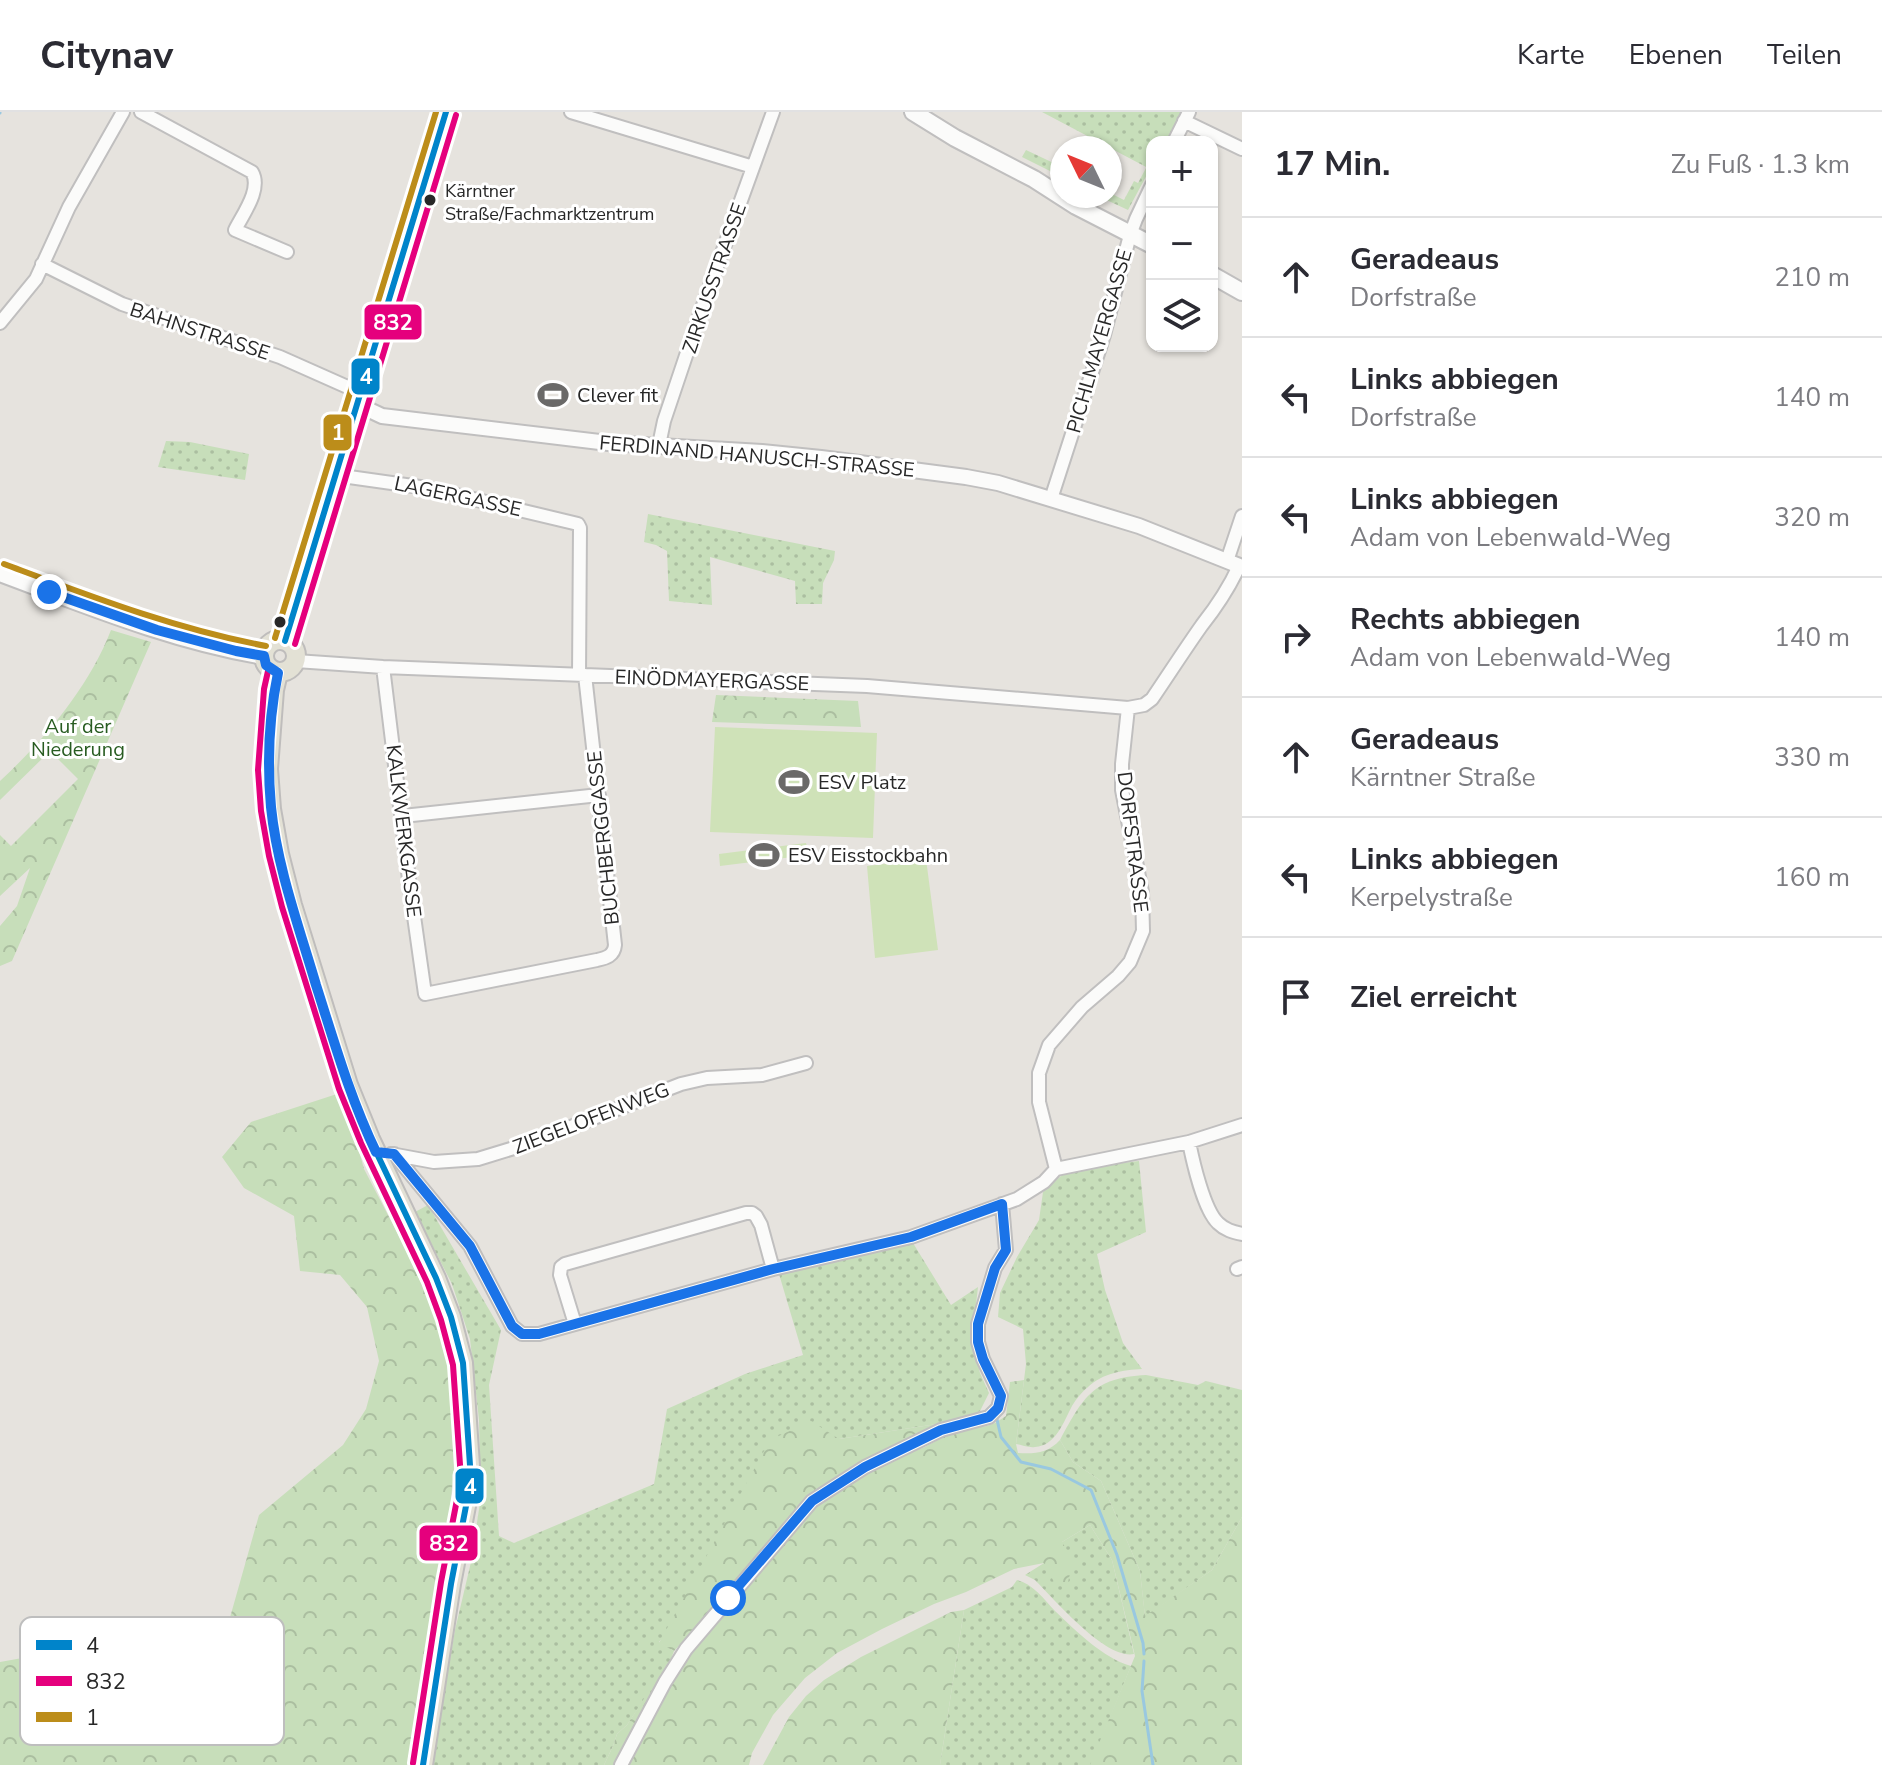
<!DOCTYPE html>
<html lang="de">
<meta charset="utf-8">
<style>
:root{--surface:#fff;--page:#f7f7f7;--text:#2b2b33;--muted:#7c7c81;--line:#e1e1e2}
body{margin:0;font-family:"Nunito Sans",sans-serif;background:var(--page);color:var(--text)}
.controls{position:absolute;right:24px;top:24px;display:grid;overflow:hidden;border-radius:16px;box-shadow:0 2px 6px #0004}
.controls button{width:72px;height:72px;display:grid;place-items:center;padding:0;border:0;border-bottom:2px solid var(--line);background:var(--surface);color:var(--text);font:40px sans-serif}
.compass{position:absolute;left:1050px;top:24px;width:72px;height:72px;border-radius:50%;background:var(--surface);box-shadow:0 2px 6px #0004;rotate:313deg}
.stop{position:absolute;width:24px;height:24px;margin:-18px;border:6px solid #1a73e8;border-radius:50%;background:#fff}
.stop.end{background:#1a73e8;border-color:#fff;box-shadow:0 2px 8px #0008}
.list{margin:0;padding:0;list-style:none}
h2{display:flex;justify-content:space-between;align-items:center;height:104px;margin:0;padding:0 32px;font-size:34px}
h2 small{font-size:26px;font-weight:400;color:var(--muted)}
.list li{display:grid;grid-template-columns:52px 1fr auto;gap:24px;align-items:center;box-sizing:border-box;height:120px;padding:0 32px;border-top:2px solid var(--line)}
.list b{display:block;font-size:30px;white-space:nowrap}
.list p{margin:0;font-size:26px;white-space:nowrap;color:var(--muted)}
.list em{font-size:26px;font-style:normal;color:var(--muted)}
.icon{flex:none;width:44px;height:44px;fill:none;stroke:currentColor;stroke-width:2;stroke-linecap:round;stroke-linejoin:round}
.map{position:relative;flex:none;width:1242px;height:1653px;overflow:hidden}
header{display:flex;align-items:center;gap:48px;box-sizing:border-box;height:112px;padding:0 40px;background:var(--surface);border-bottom:2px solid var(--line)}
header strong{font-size:38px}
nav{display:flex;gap:44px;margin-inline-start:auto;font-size:28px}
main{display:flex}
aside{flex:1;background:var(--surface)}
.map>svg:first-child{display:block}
.grass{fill:url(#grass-dots)}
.forest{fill:url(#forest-crowns)}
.pitch{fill:#cfe2b8}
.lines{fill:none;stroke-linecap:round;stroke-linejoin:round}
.stream{stroke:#99c8e0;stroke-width:3}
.minor-casing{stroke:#c0bfbf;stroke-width:16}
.tertiary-casing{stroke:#c0bfbf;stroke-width:18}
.secondary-casing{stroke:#c0bfbf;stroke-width:20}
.primary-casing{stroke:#bfbdbc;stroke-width:22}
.minor{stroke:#fbfbfa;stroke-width:12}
.tertiary{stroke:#fbfbfa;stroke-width:14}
.secondary{stroke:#fbfbfa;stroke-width:16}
.primary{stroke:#e3e1d5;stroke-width:18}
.bus-1-casing{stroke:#fff;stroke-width:12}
.bus-2-casing{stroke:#fff;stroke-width:12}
.bus-3-casing{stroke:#fff;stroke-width:12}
.bus-1{stroke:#0084ca;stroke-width:6}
.bus-2{stroke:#e5007d;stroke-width:6}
.bus-3{stroke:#bc8d1a;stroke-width:6}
.route{stroke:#1a73e8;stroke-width:10}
.bus-dot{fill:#282828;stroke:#fff;stroke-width:3}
.labels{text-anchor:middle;stroke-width:6;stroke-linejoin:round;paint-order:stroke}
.bus-label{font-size:18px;fill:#282828;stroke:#fff;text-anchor:start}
.street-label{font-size:20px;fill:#282828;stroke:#fff}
.poi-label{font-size:20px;fill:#282828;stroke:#fff;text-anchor:start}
.park-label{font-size:20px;fill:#285c21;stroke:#fff}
.key{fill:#fff;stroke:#bebebe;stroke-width:2}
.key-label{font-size:22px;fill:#282828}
.line-badge{stroke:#fff;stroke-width:3}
.badge-label{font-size:22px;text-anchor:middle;font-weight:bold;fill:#fff}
</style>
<header>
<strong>Citynav</strong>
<nav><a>Karte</a><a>Ebenen</a><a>Teilen</a></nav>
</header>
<main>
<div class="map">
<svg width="1242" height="1653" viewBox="0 0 1242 1653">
<defs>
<pattern id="grass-dots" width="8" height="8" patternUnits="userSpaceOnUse" patternTransform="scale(2)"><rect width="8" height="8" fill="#c7deba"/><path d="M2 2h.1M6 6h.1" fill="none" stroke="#abbea0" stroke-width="1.8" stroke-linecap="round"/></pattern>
<pattern id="forest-crowns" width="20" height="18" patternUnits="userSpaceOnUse" patternTransform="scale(2)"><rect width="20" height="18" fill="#c7deba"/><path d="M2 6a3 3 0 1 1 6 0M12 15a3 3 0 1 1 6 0" fill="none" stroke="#abbea0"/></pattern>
</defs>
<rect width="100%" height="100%" fill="#e6e3de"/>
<!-- grass -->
<path class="grass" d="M1042,0H1185L1170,30H1152V58L1150,57L1128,98L1098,84H1110V81L1124,88L1134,69L1138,71L1146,56H1148Z
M1026,38L1062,55V65L1022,45Z
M166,329L190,330L249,342L245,368L158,355Z
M648,402L835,439L834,448L823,471L822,492H796L795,469L710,445L712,493L669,489L667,439L656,433L644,430Z
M1139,1049L1146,1120L1097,1142L1105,1178L1123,1231L1142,1257C1123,1258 1103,1261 1088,1275C1082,1280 1076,1287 1072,1294C1064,1309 1056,1334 1035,1335C1029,1336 1022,1333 1016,1332L1026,1252L1023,1217L998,1205L1000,1181L1017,1145L1039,1108L1043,1080L1062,1063L1080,1056Z
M428,1093L501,1218L489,1273L499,1424L514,1431L654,1372L667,1297L745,1262L803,1243L779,1162L849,1142L913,1131L951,1193L978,1175L972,1227L980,1261L989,1281L980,1299L971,1304L950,1310L839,1327L659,1530L674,1539L668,1555L650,1588L645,1586L627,1613L617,1622L613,1634L604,1653H432L455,1518L471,1450L481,1384L479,1308L470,1227L452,1172L415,1100Z
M1146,1263L1198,1273L1206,1269L1242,1278V1405L1212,1458L1145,1505L1140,1459L1101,1369L1073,1350L1060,1328C1084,1284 1093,1266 1146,1263Z
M1090,1413L1112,1448L1134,1542C1106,1548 1055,1488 1035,1468L1025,1463L1044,1451L1062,1430Z
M1017,1468C1033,1472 1044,1487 1055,1499C1076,1519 1103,1546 1131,1554L1091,1653H940L964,1498L1012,1475Z"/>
<!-- forest -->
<path class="forest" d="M111,518L151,530L12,849L0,854V814L17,794L30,756L0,784V723L11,734L78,667L50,639L0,688V669C45,627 89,575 111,518Z
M716,583L858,589L861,615L712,610Z
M343,980L364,1057L400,1126L442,1215L450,1273L454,1359L445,1442L413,1653H0V1550L229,1509L259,1403L343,1333L366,1297L379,1249L367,1195L340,1163L300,1159L294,1104L244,1076L222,1045L251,1010Z
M1024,1268L1016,1332L1018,1341C1035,1342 1048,1341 1060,1328L1073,1350L1101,1369L1140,1459L1145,1504L1212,1458L1242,1405V1653H1090L1135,1544L1112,1448L1090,1413L1062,1430L1073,1449L1068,1470H1054L1044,1451L1014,1457L966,1480L934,1492L882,1517L837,1541L805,1566L773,1603L752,1641L749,1653H626L641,1621L687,1545L805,1402L828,1383L866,1360L893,1347L925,1335L954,1319L987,1314L995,1311L1006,1304L1010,1270Z
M980,1299L983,1305L831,1373L674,1539L659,1531L770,1328L811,1309L839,1327L950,1310L971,1304Z
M964,1498L940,1653H763L789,1605L806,1584L824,1568L861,1545L951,1500Z
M645,1585L650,1588L616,1653H604L613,1634L617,1622L627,1613Z"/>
<!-- pitch -->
<path class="pitch" d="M715,615L877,621L873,726L710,720Z
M806,731L809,743L720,754L719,742Z
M926,747L938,838L875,846L867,754Z"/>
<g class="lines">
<!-- stream -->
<path class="stream" d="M0,1V0
M996,1303L1001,1325L1021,1350L1051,1357L1091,1378L1117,1443L1143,1531L1144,1542
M1144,1549L1142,1579L1153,1653"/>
<!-- minor casing -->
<g class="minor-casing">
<path id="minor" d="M141,0L252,60C262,77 243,102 235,118L287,140
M571,0L753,55
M1184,9L1242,37
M1174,30L1189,0
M42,152L122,192L280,245L361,281
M0,211L36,167L69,95L123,0
M659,333L664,309L701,199L773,0
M335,363L427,376L578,412L580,416L579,563
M1051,387L1104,223L1130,123L1136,107L1152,73
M1227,449L1242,404
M296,549L383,555L867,574L1128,596
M383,555L410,776L425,882L597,848C606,846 614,844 615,833L585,563
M403,704L599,683
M1189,1030C1193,1050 1204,1098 1218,1111C1225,1118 1233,1120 1242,1122
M391,1042L434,1050L478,1047L527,1032L681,972L707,966L762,963L806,951
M394,1042L470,1134L512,1214L522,1222H539L773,1157L911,1125L1017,1087L1044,1070L1056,1057L1039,990V961L1049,933L1082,895L1118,864L1130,850L1143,819L1142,780L1122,678V652L1128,596L1144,593L1152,587C1169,562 1185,537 1202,513C1217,494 1229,476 1239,454
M1056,1057L1189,1030L1242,1013
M1237,1157L1242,1155
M575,1212L560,1163L561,1155L565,1152L746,1101H752L756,1104L761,1113L773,1157
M621,1653L665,1570L686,1537L812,1389L865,1355L941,1318L989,1305L998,1296L1001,1284L983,1247L978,1230V1212L995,1156L1006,1138L1002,1092"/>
</g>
<!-- tertiary casing -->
<g class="tertiary-casing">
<path id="tertiary" d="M357,295L365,296L382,304L608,331L762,340L821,346L966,365L998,371L1139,414L1242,455"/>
</g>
<!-- secondary casing -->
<g class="secondary-casing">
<path id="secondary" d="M913,0L955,26L1034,67L1076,94L1152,133
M1212,163L1242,180
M0,461C86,493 173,529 264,544"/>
</g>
<!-- primary casing -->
<g class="primary-casing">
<path id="primary" d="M264 544a16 16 0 1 1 32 0a16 16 0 1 1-32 0Z
M285,529L446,0
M278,561L274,578L268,657L271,697L279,742L292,793L348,973L370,1027L436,1166L451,1205L463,1251L471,1368L451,1472L423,1653"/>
</g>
<!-- minor -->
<use href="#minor" class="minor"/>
<!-- tertiary -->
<use href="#tertiary" class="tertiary"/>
<!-- secondary -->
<use href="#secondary" class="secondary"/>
<!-- primary -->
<use href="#primary" class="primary"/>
<!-- bus-1 casing -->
<g class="bus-1-casing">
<path id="bus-1" d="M285,529L446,0
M278,561L274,578L268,657L271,697L279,742L292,793L348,973L370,1027L436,1166L451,1205L463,1251L471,1368L451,1472L423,1653"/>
</g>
<!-- bus-2 casing -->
<g class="bus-2-casing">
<path id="bus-2" d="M295,532L456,3
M268,559L264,577L258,658L261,699L269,744L282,795L339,977L361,1031L427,1170L441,1208L453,1253L461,1367L441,1470L413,1651"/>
</g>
<!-- bus-3 casing -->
<g class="bus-3-casing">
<path id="bus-3" d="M4,452C90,484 175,517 266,534
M275,526L436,0"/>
</g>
<!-- bus-1 -->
<use href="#bus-1" class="bus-1"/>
<!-- bus-2 -->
<use href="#bus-2" class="bus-2"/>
<!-- bus-3 -->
<use href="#bus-3" class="bus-3"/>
</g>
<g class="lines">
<!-- route -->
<path class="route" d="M49,480L157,518L236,539L264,544L266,553L278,561C269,604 267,650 271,695C277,755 299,815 316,873C334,929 350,986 376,1040L394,1042L470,1134L512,1214L522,1222H539L773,1157L911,1125L1002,1092L1006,1138L995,1156L978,1212V1230L983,1247L1001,1284L998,1296L989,1305L941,1318L865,1355L812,1389L728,1486"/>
</g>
<!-- icons -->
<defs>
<g id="stadium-bare" transform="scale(2.4)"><path d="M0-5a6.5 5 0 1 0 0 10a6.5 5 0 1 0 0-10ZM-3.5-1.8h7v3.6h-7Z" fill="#6a6968" stroke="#fff" stroke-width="2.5" paint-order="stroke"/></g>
</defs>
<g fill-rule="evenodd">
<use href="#stadium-bare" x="553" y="283"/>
<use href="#stadium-bare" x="794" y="670"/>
<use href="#stadium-bare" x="764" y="743"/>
</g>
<!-- markers -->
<g class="bus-dot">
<circle cx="430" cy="88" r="7"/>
<circle cx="280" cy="510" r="7"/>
</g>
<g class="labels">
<!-- bus labels -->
<g class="bus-label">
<text x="445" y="85">Kärntner<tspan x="445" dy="23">Straße/Fachmarktzentrum</tspan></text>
</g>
<!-- street labels -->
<g class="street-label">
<text transform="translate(714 166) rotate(-71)" y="7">ZIRKUSSTRASSE</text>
<text transform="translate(200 219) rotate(18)" y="7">BAHNSTRASSE</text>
<text transform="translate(1099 229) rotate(-74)" y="7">PICHLMAYERGASSE</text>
<text transform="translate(757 344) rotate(5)" y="7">FERDINAND HANUSCH-STRASSE</text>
<text transform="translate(458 384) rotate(12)" y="7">LAGERGASSE</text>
<text transform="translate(712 568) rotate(2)" y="7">EINÖDMAYERGASSE</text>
<text transform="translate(404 719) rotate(83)" y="7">KALKWERKGASSE</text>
<text transform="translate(603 726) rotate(-96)" y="7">BUCHBERGGASSE</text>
<text transform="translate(1133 730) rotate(83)" y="7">DORFSTRASSE</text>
<text transform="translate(591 1006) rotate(-21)" y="7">ZIEGELOFENWEG</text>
</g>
<!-- poi labels -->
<g class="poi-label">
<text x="577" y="290">Clever fit</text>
<text x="818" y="677">ESV Platz</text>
<text x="788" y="750">ESV Eisstockbahn</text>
</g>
<!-- park labels -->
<g class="park-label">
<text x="78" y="621">Auf der<tspan x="78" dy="23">Niederung</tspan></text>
</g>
</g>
<!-- legend -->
<rect x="20" y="1505" width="264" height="128" rx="12" class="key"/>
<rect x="36" y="1528" width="36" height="10" fill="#0084ca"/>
<rect x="36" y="1564" width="36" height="10" fill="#e5007d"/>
<rect x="36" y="1600" width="36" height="10" fill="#bc8d1a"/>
<g class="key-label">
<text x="86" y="1541">4</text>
<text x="86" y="1577">832</text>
<text x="86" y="1613">1</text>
</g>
<g class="line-badge">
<rect x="363" y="191" width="60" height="38" rx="8" fill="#e5007d"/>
<rect x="350" y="245" width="31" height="39" rx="8" fill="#0084ca"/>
<rect x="322" y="301" width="31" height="39" rx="8" fill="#bc8d1a"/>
<rect x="454" y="1355" width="31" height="38" rx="8" fill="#0084ca"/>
<rect x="418" y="1412" width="61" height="38" rx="8" fill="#e5007d"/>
</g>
<g class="badge-label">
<text x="393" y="218">832</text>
<text x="366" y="272">4</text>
<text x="338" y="328">1</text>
<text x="470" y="1382">4</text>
<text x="449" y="1439">832</text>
</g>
</svg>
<div class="controls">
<button>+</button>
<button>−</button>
<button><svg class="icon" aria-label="layers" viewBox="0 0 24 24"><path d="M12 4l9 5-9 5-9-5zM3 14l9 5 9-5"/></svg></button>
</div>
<svg class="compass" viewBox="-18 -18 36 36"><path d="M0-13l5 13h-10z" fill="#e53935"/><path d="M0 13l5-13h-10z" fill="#7c7c81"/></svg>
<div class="stop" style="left:728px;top:1486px"></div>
<div class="stop end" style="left:49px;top:480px"></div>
</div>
<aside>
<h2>17 Min.<small>Zu Fuß · 1.3 km</small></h2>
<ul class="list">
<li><svg class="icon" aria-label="ahead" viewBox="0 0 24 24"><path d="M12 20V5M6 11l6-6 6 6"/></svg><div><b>Geradeaus</b><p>Dorfstraße</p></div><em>210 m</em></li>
<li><svg class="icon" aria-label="left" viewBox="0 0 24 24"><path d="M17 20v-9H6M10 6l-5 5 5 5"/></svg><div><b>Links abbiegen</b><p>Dorfstraße</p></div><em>140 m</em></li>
<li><svg class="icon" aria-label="left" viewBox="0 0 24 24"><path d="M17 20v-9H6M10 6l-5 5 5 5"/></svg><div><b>Links abbiegen</b><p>Adam von Lebenwald-Weg</p></div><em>320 m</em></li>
<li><svg class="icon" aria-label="right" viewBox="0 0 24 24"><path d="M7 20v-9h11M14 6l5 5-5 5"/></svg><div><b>Rechts abbiegen</b><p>Adam von Lebenwald-Weg</p></div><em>140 m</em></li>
<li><svg class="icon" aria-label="ahead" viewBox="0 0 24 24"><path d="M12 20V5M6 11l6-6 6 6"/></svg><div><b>Geradeaus</b><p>Kärntner Straße</p></div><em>330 m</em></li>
<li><svg class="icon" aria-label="left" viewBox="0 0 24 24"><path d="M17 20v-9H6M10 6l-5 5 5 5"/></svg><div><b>Links abbiegen</b><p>Kerpelystraße</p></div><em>160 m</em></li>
<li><svg class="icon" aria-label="arrive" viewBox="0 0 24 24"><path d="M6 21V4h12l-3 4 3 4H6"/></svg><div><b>Ziel erreicht</b></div></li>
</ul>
</aside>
</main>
